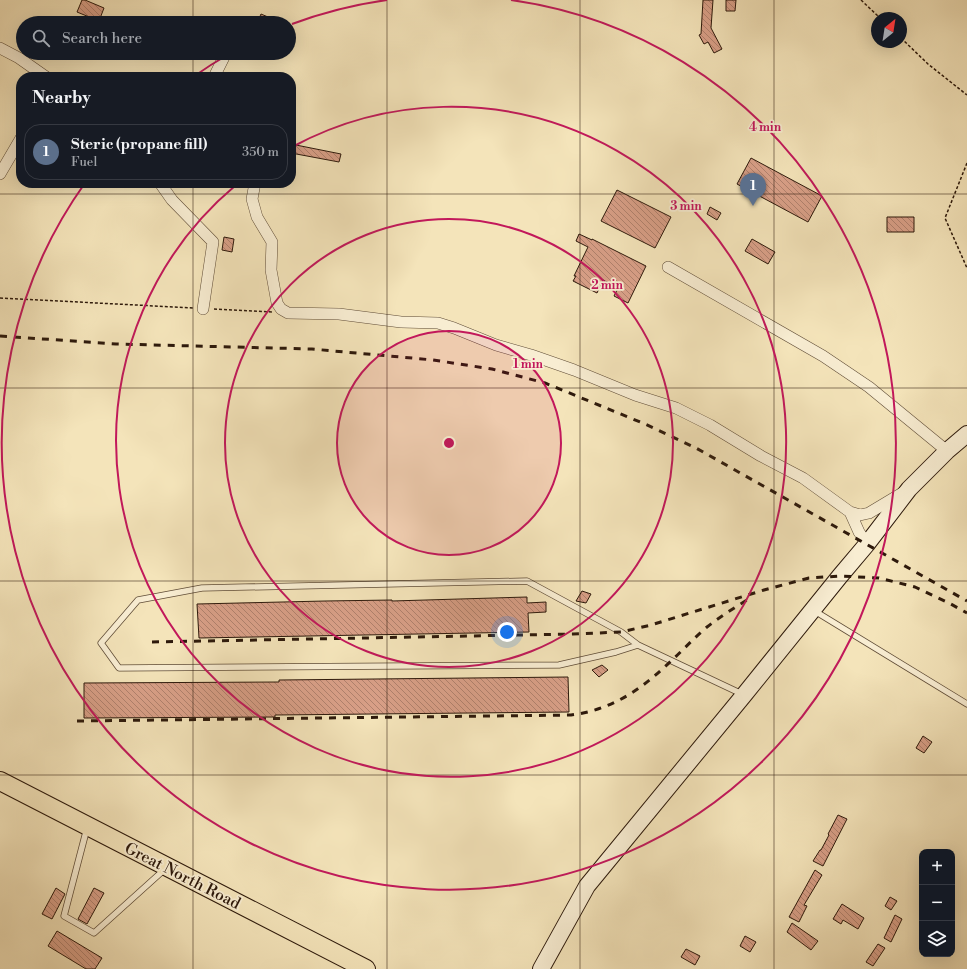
<!DOCTYPE html>
<meta charset="utf-8">
<style>
:root{--surface:#171b24;--page:#242831;--text:#f1f3f6;--muted:#9ea1a6;--line:#363941;--accent:#b45309}
body{margin:0;font-family:"Libre Bodoni",serif;background:var(--page);color:var(--text)}
.controls{position:absolute;right:12px;bottom:12px;display:grid;overflow:hidden;border-radius:8px;box-shadow:0 4px 16px #0002}
.controls button{width:36px;height:36px;display:grid;place-items:center;padding:0;border:0;border-bottom:1px solid var(--line);background:var(--surface);color:var(--text);font:20px sans-serif}
.compass{position:absolute;left:871px;top:12px;width:36px;height:36px;border-radius:50%;background:var(--surface);box-shadow:0 4px 16px #0002;rotate:30deg}
.you{position:absolute;left:507px;top:632px;width:14px;height:14px;margin:-10px;border:3px solid #fff;border-radius:50%;background:#1a73e8;box-shadow:0 0 0 6px #1a73e833}
.badge{display:grid;place-items:center;width:26px;height:26px;border-radius:50%;background:var(--accent);color:#fff;font-size:13px;font-weight:700}
.pin{position:absolute;translate:-50% -33px;filter:drop-shadow(0 1px 2px #0008)}
.pin::after{content:'';position:absolute;top:21px;width:14px;height:12px;background:inherit;clip-path:polygon(0 0,100% 0,50% 100%)}
.list{margin:0;padding:0;list-style:none}
h2{display:flex;justify-content:space-between;align-items:center;height:52px;margin:0;padding:0 16px;font-size:17px}
h2 small{font-size:13px;font-weight:400;color:var(--muted)}
.list li{display:grid;grid-template-columns:26px 1fr auto;gap:12px;align-items:center;box-sizing:border-box;height:56px;margin:0 8px 8px;padding:0 8px;border:1px solid var(--line);border-radius:16px}
.list b{display:block;font-size:15px;white-space:nowrap}
.list p{margin:0;font-size:13px;white-space:nowrap;color:var(--muted)}
.list em{font-size:13px;font-style:normal;color:var(--muted)}
.icon{flex:none;width:22px;height:22px;fill:none;stroke:currentColor;stroke-width:2;stroke-linecap:round;stroke-linejoin:round}
.map{position:relative;flex:none;width:967px;height:969px;overflow:hidden}
.search{position:absolute;background:var(--surface);box-shadow:0 4px 16px #0002;left:16px;top:16px;width:280px;height:44px;display:flex;align-items:center;gap:10px;box-sizing:border-box;padding:0 14px;border-radius:22px;color:var(--muted);font-size:15px}
.panel{position:absolute;background:var(--surface);box-shadow:0 4px 16px #0002;left:16px;top:72px;width:280px;height:116px;border-radius:16px}
.map>svg:first-child{display:block}
.building{fill:url(#building-back-hatch);stroke:#2d190b}
.lines{fill:none;stroke-linecap:round;stroke-linejoin:round}
.service-casing{stroke:#5f4c37;stroke-width:7}
.minor-casing{stroke:#5f4c37;stroke-width:12}
.secondary-casing{stroke:#2d190b;stroke-width:18}
.trunk-casing{stroke:#2d190b;stroke-width:20}
.path{stroke:#2d190b;stroke-width:1.5;stroke-dasharray:3 2;stroke-linecap:butt}
.service{stroke:#f8edd2;stroke-width:5.5}
.minor{stroke:#f8edd2;stroke-width:11}
.secondary{stroke:#f8edd2;stroke-width:16}
.trunk{stroke:#f4e4ba;stroke-width:18}
.rail{stroke:#2d190b;stroke-width:3;stroke-dasharray:7 7;stroke-linecap:butt}
.grid{fill:none;stroke:#2d190b;stroke-width:1;stroke-opacity:0.55}
.ring{fill:none;stroke:#c2185b;stroke-width:2}
.labels{text-anchor:middle;stroke-width:3.5;stroke-linejoin:round;paint-order:stroke}
.street-label{font-size:16px;fill:#2d190b;stroke:#f8edd2}
.centre{fill:#c2185b;stroke:#f8edd2;stroke-width:2}
.ring-label{font-size:12px;text-anchor:middle;font-weight:bold;fill:#c2185b;stroke:#f8edd2;stroke-width:3.5;stroke-linejoin:round;paint-order:stroke}
</style>
<div class="map">
<svg width="967" height="969" viewBox="0 0 967 969">
<defs>
<pattern id="building-back-hatch" width="6" height="6" patternUnits="userSpaceOnUse"><rect width="6" height="6" fill="#d89f87"/><path d="M-1 5l2 2M0 0l6 6M5-1l2 2" fill="none" stroke="#b0816d"/></pattern>
</defs>
<rect width="100%" height="100%" fill="#f4e4ba"/>
<filter id="stains"><feTurbulence type="fractalNoise" baseFrequency=".005" numOctaves="4"/><feColorMatrix values="0 0 0 0 .2 0 0 0 0 .09 0 0 0 0 .02 0 0 0 .5 -.17"/></filter>
<radialGradient id="worn" r=".72"><stop offset=".6" stop-color="#630" stop-opacity="0"/><stop offset="1" stop-color="#630" stop-opacity=".3"/></radialGradient>
<!-- building -->
<path class="building" d="M82,0H85L104,8L99,21L77,12Z
M703,0H713L711,28L722,49L714,53L708,42L704,44L699,35L701,34Z
M726,0H736L735,11H726Z
M261,14L282,23H264L258,21Z
M291,144L341,154L339,162L291,153Z
M751,158L822,196L808,222L737,184Z
M617,190L671,217L655,248L601,221Z
M710,207L721,213L717,220L707,214Z
M887,217H914V232H887Z
M579,234L592,240V239L646,266L628,303L614,296L618,288L603,280L597,293L573,281L576,276H574L588,247L576,241Z
M224,237L234,239L232,252L222,250Z
M752,239L775,252L768,264L745,251Z
M582,591L591,594L586,603L576,601Z
M527,597V603L546,602V612L528,613L529,632L199,638L197,604L325,601L392,600V601Z
M602,665L608,670L599,677L592,670Z
M568,677L569,712L275,715V717L84,718V683L279,682V680Z
M923,736L932,742L924,753L916,748Z
M838,815L847,819L823,866L813,861L820,850H821L829,835L828,834Z
M815,870L822,875L804,905L807,906L799,922L789,917Z
M56,888L65,894L52,919L42,914Z
M94,888L104,893L87,924L78,919Z
M890,897L897,901L891,910L885,906Z
M842,904L864,918L858,929L843,920L841,924L833,919Z
M895,915L902,919L891,942L884,938Z
M792,923L818,941L811,950L787,932Z
M57,931L102,958L95,969H86L48,946Z
M745,936L756,942L750,952L740,946Z
M878,944L885,948L873,966L866,962Z
M686,949L700,956L695,965L681,957Z"/>
<g class="lines">
<!-- service casing -->
<g class="service-casing">
<path id="service" d="M813,610L967,704
M638,645L616,652L559,665L119,668L101,643L138,600L202,588L527,581L621,632L638,645L742,694
M87,828L64,916L94,933L165,869"/>
</g>
<!-- minor casing -->
<g class="minor-casing">
<path id="minor" d="M0,48L19,58L46,77
M214,77L226,53
M0,174L21,138
M160,183L172,200L213,242L203,309
M255,183L252,199L257,217L272,242L271,270L277,303L281,309L288,313L339,314L401,322L438,323L454,328L496,345L531,355L574,370L635,395L676,408L710,425L761,456L803,478L850,512L860,515L869,513L904,492
M668,267L823,356L869,387L947,451
M850,512L859,532L867,544"/>
</g>
<!-- secondary casing -->
<g class="secondary-casing">
<path id="secondary" d="M541,969L587,886L744,695L840,576L867,544L909,489L947,451L967,434"/>
</g>
<!-- trunk casing -->
<g class="trunk-casing">
<path id="trunk" d="M0,781L366,969"/>
</g>
<!-- path -->
<path class="path" d="M861,0L880,18
M901,38L928,64L967,95
M967,163L945,218L967,268
M0,298L194,308
M214,309L272,312"/>
<!-- service -->
<use href="#service" class="service"/>
<!-- minor -->
<use href="#minor" class="minor"/>
<!-- secondary -->
<use href="#secondary" class="secondary"/>
<!-- trunk -->
<use href="#trunk" class="trunk"/>
<!-- rail -->
<path class="rail" d="M0,336L116,344L312,349L433,360L492,369L545,383L645,424L696,448L967,601
M152,642L573,634L621,632L651,625L764,590L809,578L840,576L879,578L915,587L949,603L967,613
M77,721L571,715C612,710 642,689 671,661C683,650 694,638 707,627C721,616 737,606 752,597"/>
</g>
<!-- grid -->
<path class="grid" d="M193,0V23M387,0V969M580,0V969M774,0V969M193,53V77M193,183V969M0,194H967M0,388H967M0,581H967M0,775H967"/>
<!-- distance rings -->
<circle cx="449" cy="443" r="112" fill="#c2185b" fill-opacity=".12"/>
<g class="ring">
<circle cx="449" cy="443" r="112"/>
<circle cx="449" cy="443" r="224"/>
<path d="M292 147A335 335 0 1 1 236 185"/>
<path d="M193 77A447 447 0 0 1 229 54M292 24A447 447 0 0 1 387 0M511 0A447 447 0 1 1 85 183"/>
</g>
<g class="labels">
<!-- street labels -->
<g class="street-label">
<text transform="translate(183 875) rotate(27)" y="6">Great North Road</text>
</g>
</g>
<circle cx="449" cy="443" r="6" class="centre"/>
<g class="ring-label">
<text x="765" y="131">4 min</text>
<text x="686" y="210">3 min</text>
<text x="607" y="289">2 min</text>
<text x="528" y="368">1 min</text>
</g>
<rect width="100%" height="100%" filter="url(#stains)"/>
<rect width="100%" height="100%" fill="url(#worn)"/>
</svg>
<div class="controls">
<button>+</button>
<button>−</button>
<button><svg class="icon" aria-label="layers" viewBox="0 0 24 24"><path d="M12 4l9 5-9 5-9-5zM3 14l9 5 9-5"/></svg></button>
</div>
<svg class="compass" viewBox="-18 -18 36 36"><path d="M0-13l5 13h-10z" fill="#e53935"/><path d="M0 13l5-13h-10z" fill="#9ea1a6"/></svg>
<div class="you"></div>
<div class="pin badge" style="left:753px;top:206px;background:#5c6f8a">1</div>
<div class="search"><svg class="icon" aria-label="search" viewBox="0 0 24 24"><circle cx="10" cy="10" r="6"/><path d="M15 15l6 6"/></svg>Search here</div>
<section class="panel">
<h2>Nearby<small></small></h2>
<ul class="list">
<li><span class="badge" style="background:#5c6f8a">1</span><div><b>Steric (propane fill)</b><p>Fuel</p></div><em>350 m</em></li>
</ul>
</section>
</div>
